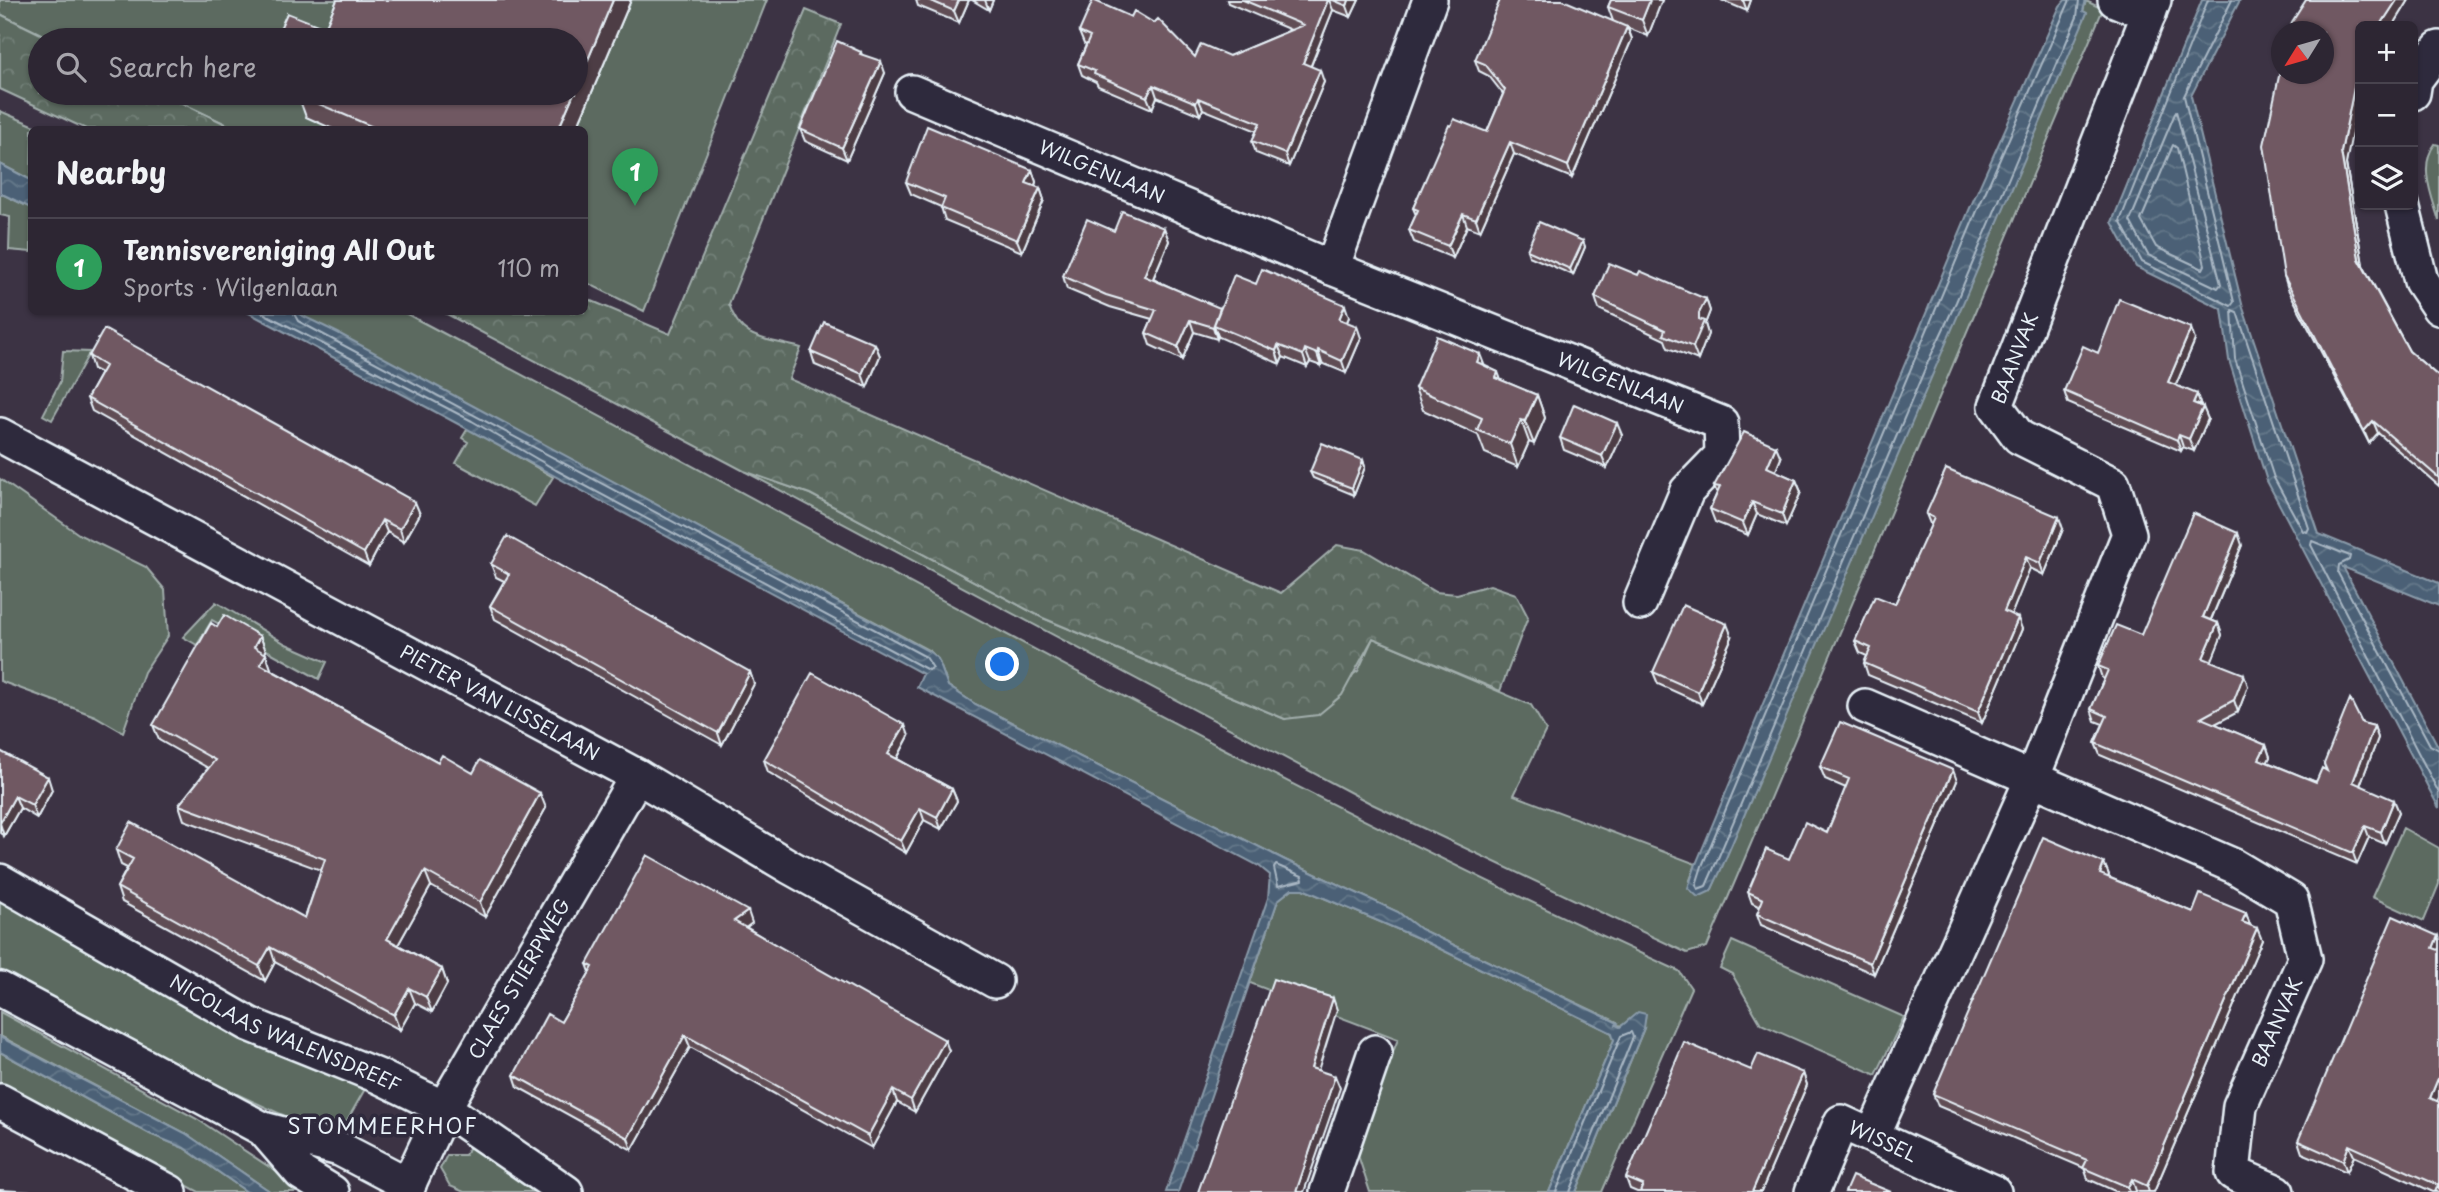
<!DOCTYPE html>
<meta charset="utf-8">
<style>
:root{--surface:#2d2633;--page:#352e3b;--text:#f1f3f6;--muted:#a7a5ac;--line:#48434e;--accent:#ffd166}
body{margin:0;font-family:"Playpen Sans",sans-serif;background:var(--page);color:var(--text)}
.controls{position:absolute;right:21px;top:21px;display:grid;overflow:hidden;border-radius:10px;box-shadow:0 2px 5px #0004}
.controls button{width:63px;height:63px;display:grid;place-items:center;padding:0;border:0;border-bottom:2px solid var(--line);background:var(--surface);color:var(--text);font:35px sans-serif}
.compass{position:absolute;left:2271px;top:21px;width:63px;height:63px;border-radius:50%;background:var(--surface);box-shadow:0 2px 5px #0004;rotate:233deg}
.you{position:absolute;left:1003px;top:665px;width:24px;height:24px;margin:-18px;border:5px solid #fff;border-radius:50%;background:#1a73e8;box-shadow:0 0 0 10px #1a73e833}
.badge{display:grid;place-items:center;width:46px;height:46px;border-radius:50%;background:var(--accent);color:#fff;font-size:23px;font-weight:700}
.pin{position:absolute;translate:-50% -58px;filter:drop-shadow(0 2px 4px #0008)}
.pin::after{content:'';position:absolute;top:37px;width:24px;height:21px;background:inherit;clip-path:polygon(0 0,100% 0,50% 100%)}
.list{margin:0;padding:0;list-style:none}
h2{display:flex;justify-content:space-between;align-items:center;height:91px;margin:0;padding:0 28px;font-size:30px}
h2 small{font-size:23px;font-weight:400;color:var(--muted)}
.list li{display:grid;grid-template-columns:46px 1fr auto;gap:21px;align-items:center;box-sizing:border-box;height:98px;padding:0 28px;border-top:2px solid var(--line)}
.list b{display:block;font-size:26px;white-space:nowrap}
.list p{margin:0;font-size:23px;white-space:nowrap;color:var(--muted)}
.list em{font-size:23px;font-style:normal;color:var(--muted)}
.icon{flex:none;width:38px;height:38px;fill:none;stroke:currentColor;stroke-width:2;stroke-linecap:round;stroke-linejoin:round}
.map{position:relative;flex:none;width:2439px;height:1192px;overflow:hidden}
.search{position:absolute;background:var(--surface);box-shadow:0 2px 5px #0004;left:28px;top:28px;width:560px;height:77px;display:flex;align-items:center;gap:18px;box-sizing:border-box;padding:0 24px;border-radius:38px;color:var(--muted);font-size:26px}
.panel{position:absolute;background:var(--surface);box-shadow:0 2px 5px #0004;left:28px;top:126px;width:560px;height:189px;border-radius:10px}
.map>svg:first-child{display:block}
.green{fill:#5b6a60;stroke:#a2aeac;stroke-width:2}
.forest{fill:url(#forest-crowns);stroke:#a2aeac;stroke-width:2}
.water{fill:url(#water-waves);stroke:#8a9baa;stroke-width:2}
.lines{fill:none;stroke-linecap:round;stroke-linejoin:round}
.shore{stroke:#a9b7c4;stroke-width:2}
.minor-casing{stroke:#e8f1f8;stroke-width:38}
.minor{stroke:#2f2a3d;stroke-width:33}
.wall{fill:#604d54;stroke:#e8f1f8;stroke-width:2}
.shaded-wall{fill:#4e3e45;stroke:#e8f1f8;stroke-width:2}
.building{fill:#705962;stroke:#e8f1f8;stroke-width:2}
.labels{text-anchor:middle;stroke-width:7;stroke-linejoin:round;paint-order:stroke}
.street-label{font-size:19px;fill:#e8f1f8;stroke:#2f2a3d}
.neighbourhood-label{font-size:21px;letter-spacing:2px;fill:#e8f1f8;stroke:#2f2a3d}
</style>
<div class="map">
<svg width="2439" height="1192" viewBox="0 0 2439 1192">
<defs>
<pattern id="forest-crowns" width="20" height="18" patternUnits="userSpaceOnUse" patternTransform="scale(1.75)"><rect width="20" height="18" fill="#5b6a60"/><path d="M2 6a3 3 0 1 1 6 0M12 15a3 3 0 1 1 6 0" fill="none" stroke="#738078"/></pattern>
<pattern id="water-waves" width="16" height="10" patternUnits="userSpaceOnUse" patternTransform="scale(1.75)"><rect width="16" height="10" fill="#4b6176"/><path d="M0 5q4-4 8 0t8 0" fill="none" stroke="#65788a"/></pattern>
</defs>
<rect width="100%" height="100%" fill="#3c3344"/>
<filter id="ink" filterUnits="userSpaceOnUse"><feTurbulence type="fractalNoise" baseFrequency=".0143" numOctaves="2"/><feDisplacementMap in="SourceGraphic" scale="14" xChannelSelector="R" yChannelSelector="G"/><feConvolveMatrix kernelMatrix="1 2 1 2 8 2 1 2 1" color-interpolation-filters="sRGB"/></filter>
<g filter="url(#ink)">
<!-- green -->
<path class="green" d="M0,0H767L644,311L585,282L584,130L236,129L161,93H576V40H53L0,14Z
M2086,1L2103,9L1736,879L1707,947L1687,953L1372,804L744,471L810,494L1043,618L1285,719L1358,671L1373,638L1531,705L1546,730L1514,795L1696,864L1690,880L1711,891L2086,13L2083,11Z
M0,111L42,129L32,130L31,180L0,164Z
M2435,144L2439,145V221C2432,196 2418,166 2435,144Z
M0,193L31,208V252L9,250L10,217L0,215Z
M295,312H403C827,534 1243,773 1679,971L1691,988L1602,1192H1576L1644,1028L1616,1025L1617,1022L1420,929L1398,912L1285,860L975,704L948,686L938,659L930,651Z
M63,351L90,352L52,420L43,415L60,382Z
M468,428L553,477L535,506L456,463L468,442L462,438Z
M0,479L80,535L146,567L165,590L168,636L144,672L123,732L95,716L0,681Z
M216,602L286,644L327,662L319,679L212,620L197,645L183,637Z
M2403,828L2439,848V884L2424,921L2372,897Z
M1292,889H1303L1418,938L1612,1033L1614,1040L1549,1192H1370L1356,1149L1398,1039L1250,983L1278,900Z
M0,900L290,1056L365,1089L337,1138C220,1091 111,1030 0,970Z
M1732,941L1904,1017L1876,1075L1761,1024L1732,974L1720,968Z
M0,1012L197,1119L307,1192H271L185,1133L0,1036Z
M0,1052L150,1134L184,1148L247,1192H199L0,1085Z
M471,1145L542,1192H464L450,1186L440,1169L447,1155H465Z"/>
<!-- forest -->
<path class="forest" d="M806,10L841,24L729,304C741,342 766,338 801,348L789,379L1281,593L1337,545L1364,550L1435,592L1457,594L1490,585L1516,594L1528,617L1500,691L1373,638L1342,695L1318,715L1285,719L1043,618L810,494L744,471L443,312H584L585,298L670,334Z
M0,14L53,40H40V93H161L236,129H86L0,89Z"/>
<!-- water -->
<path class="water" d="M2065,0H2086L2083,11L2087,13L1720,872L1711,891L1698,897L1688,888L1696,864L1970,208L2060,6Z
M2202,0H2240L2191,96L2243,308L2319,534L2439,583V606L2343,567L2439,748V808L2267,481L2229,360L2222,309L2136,267L2112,222Z
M0,164L31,180V208L0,193Z
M247,312H295L338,333L930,652L938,659L948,686L975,704L1285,860L1398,912L1420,929L1618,1023L1616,1025L1620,1027L1638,1012L1646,1014L1644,1028L1576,1192H1549L1614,1040L1612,1033L1418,938L1303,889H1292L1278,900L1178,1192H1166L1268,898L1270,875L1259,866L917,687L923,674C697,554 473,430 247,312Z
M0,1037L185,1133L271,1192H247L184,1148L150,1134L0,1052Z"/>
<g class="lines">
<!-- shore -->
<path class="shore" d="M2070,0L1977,211L1702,866L1696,885L1698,889L1706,886L1713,870L1927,364L1956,302L2077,17L2079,0
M2208,0L2120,221L2142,262L2231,306L2234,302L2184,96L2232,0
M2176,111L2221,284L2218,288L2148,255L2130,221Z
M2173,145L2177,148L2205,265L2203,269L2156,247L2141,220Z
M2232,310L2237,312L2309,528L2307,532L2303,531L2274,478L2235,359Z
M261,312L472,421L556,470L928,670L933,668L926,657L298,321L293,312
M2439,750L2430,745L2338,573L2339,565L2349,560L2350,556L2312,541L2311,545L2439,793
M1276,865L1302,876L1303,880L1278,886L1274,868Z
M1556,1192L1621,1036L1631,1032L1633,1037L1570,1192"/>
<!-- minor casing -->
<g class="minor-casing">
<g id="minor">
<path d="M2115,0L2149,14"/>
<path id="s1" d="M912,92L1332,268L1721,423L1722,455L1687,491L1640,603"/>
<path d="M2413,93L2415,80L2439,48"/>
<path d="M2402,205L2421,281L2439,308"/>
<path d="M1332,268L1430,0"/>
<path id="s2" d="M0,435L637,776L790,867L995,981"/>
<path d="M1865,706L2234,866L2291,900L2305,959L2240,1106L2233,1173L2277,1192"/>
<path id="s3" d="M0,881L249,1024L378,1076L444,1108L566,1192"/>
<path d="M0,989L263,1129L340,1149L409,1185"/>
<path d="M0,1101L170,1192"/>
<path d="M263,1129L301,1173L332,1192"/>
<path id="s4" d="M1873,1135L2032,779L2129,534L2113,484L2019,437L1996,406L2154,0"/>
<path id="s5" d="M405,1192L444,1108L637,776"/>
<path d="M1327,1192L1375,1052"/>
<path id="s6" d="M1812,1192L1841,1122L1994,1192"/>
</g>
</g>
<!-- minor -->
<use href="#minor" class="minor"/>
</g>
<!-- wall -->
<path class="wall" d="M337,0H631L576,130H335L306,117L298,95Z
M916,0H969L959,23L918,6Z
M972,0H993L989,10Z
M1227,0H1359L1351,17L1333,10L1311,66L1324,82L1289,166L1256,153L1252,141L1257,131L1203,109L1200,115L1157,97L1152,109L1098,86L1096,82L1082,75L1078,64L1086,45L1084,44L1079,32L1195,57L1229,56L1291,30L1228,3Z
M1611,0H1662L1648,36L1628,28L1632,39L1572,178L1514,154L1480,231L1467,226L1453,258L1414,242L1409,230L1416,215L1413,208L1451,126L1487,132L1503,94L1489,76L1479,71L1475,60L1613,21L1608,7Z
M1721,0H1751L1747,11Z
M2306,0H2409L2393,26H2360L2346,164L2363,265L2409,351L2439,377V486L2378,433L2369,443L2288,289L2284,276Z
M861,52L862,55L885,73L847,160L805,141L800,129Z
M1032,170L1036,182L1035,186L1040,188L1044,200L1022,252L945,220L941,207L911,194L906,182Z
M1164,228L1169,241L1153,279L1220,310L1256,284L1349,317L1347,322L1361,338L1346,373L1322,363L1321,366L1310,362L1307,367L1283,357L1280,364L1219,337L1218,336L1217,339L1194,332L1182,360L1150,345L1146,333L1152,319L1110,307L1067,289L1063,276L1114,231Z
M1583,241L1585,247L1573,275L1529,256L1527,250Z
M1638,275L1706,299L1710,311L1705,324L1708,334L1698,360L1668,348L1665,340L1599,309L1595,297Z
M2195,340L2176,385L2201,406L2208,419L2194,451L2183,447L2181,451L2068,403L2064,391L2098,353Z
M875,344L880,356L867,387L815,365L811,352Z
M89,356L420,514L404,542L387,532L369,566L92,411L87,398L101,373L93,369Z
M1484,366L1498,372L1501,380L1537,395L1545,418L1534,444L1529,442L1518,467L1485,453L1478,435L1423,410L1415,388Z
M1622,435L1607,468L1564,450L1560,438Z
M1781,458L1775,471L1796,480L1801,492L1786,526L1757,514L1748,535L1715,522L1710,509L1717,493L1714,486Z
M1363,460L1365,467L1354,495L1313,478L1310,472Z
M1926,514L2063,529L2044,575L2030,568L2011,615L2022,629L1982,723L1868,675L1864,663L1867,656L1860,653L1855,641L1895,604L1931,526Z
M2242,545L2211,620L2218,623L2222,635L2211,661L2248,686L2238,712L2215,724L2266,745L2270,757L2267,762L2316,782L2326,770L2324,764L2362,723L2374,726L2378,738L2360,785L2399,812L2385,844L2369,837L2357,864L2100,755L2095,743L2103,724L2095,721L2091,709L2104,679L2102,678L2098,666L2141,635Z
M491,564L750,672L754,684L722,745L495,619L490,606L504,581L496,577Z
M217,627L260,636L266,651L265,653L271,669V670L438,762L473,773L546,808L485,917L431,886L398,945L442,969L447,984L432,1012L415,1003L400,1030L275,962L265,981L122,902L117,887L127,868L121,865L116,850L305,918L321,870L184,820L179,805L208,768L159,740L153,725Z
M1732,637L1702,704L1658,684L1653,672Z
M909,736L897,759L952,789L957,801L941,829L924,820L906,853L768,772L764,760Z
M0,751L52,790L37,818L20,808L4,836L0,833Z
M1820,767L1957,781L1874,974L1761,925L1757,914L1760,907L1752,903L1748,892L1789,859L1827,833L1846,788L1825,779Z
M2104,863L2109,875L2108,877L2193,912L2246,913L2250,925L2262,940L2154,1192H2139L2136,1191L2135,1192H2117L2088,1179L2084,1168L1938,1106L1933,1094Z
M752,923L746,927L949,1051L915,1112L897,1102L872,1148L690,1047L632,1150L518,1087L514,1075L561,1022L590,972L587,964Z
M1751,1070L1803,1073L1807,1085L1761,1192H1637L1630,1189L1626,1178Z
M2437,1102L2439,1192H2433L2354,1156L2347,1172L2302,1153L2298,1141Z"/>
<!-- shaded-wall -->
<path class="shaded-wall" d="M613,0H631L576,130H558L574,93H576V88Z
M959,0H969L959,23L954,11Z
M985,0H993L989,10Z
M1328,0H1329L1333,10L1307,75L1303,63Z
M1349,0H1359L1351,17L1347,6Z
M1650,0H1662L1648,36L1642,20Z
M1743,0H1751L1747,11Z
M2397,0H2409L2393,26H2380Z
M1627,27L1632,39L1572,178L1568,166Z
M2360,58V93L2346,164L2364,271L2359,259L2341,152Z
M881,61L885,73L847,160L842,148Z
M1320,70L1324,82L1289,166L1285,154Z
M1153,85L1157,97L1152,109L1147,97Z
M1198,98L1203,109L1200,115L1196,103Z
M1510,142L1514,154L1480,231L1476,219Z
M1032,170L1036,182L1031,195L1026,183Z
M1040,188L1044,200L1022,252L1017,240Z
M1463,214L1467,226L1453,258L1448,246Z
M1164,228L1169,241L1149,288L1144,276Z
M1583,241L1585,247L1573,275L1570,269Z
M1706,299L1710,311L1705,324L1708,334L1698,360L1693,347L1699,313Z
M1345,305L1349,317L1343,331L1339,319Z
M1220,308L1224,320L1214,325L1218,336L1217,339L1213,327Z
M1190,320L1194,332L1182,360L1178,347Z
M1357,326L1361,338L1346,373L1342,361Z
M2191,328L2195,340L2172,394L2168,382Z
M875,344L880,356L867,387L862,374Z
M1278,345L1283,357L1280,364L1276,351Z
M1305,349L1310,362L1307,367L1303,355Z
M1318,350L1322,363L1321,366L1317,354Z
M1480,354L1489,377L1477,362Z
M2197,394L2201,406L2193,403Z
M1537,395L1545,418L1534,444L1525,421Z
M2203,407L2208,419L2194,451L2189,439Z
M1521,420L1529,442L1518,467L1510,444Z
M2373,421L2378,433L2369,443L2364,431Z
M1617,423L1622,435L1607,468L1602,456Z
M2179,435L2183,447L2181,451L2177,440Z
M1776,446L1781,458L1772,480L1767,467Z
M1363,460L1365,467L1354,495L1352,488Z
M1796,480L1801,492L1786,526L1782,514Z
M415,502L420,514L404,542L400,529Z
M1752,502L1757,514L1748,535L1743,523Z
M2059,517L2063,529L2044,575L2040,563Z
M382,520L387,532L369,566L364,553Z
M2238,533L2242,545L2207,629L2203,617Z
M2026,557L2030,568L2008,623L2004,611Z
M2018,618L2022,629L1982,723L1978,712Z
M2218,623L2222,635L2208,670L2203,658Z
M1727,624L1732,637L1702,704L1698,692Z
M260,636L266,651L259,662L254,647Z
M266,654L271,669L266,679L260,664Z
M750,672L754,684L722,745L718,733Z
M2244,674L2248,686L2238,712L2234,700Z
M905,725L909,736L893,766L888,754Z
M2374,726L2378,738L2357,793L2353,782Z
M2266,745L2270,757L2264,770L2259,759Z
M1953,770L1957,781L1874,974L1870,963Z
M48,777L52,790L37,818L32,805Z
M952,789L957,801L941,829L937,817Z
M540,793L546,808L485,917L480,902Z
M15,796L20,808L4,836L0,823Z
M2394,800L2399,812L2385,844L2381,832Z
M920,808L924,820L906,853L901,841Z
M2365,826L2369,837L2357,864L2353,853Z
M2104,863L2109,875L2104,885L2100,874Z
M425,871L431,886L393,954L387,939Z
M748,911L752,923L739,933L734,921Z
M2246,913L2250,925L2242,922Z
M2257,928L2262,940L2154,1192H2149L2147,1186Z
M2438,936L2439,940V954L2433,948Z
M270,947L275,962L265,981L259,966Z
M442,969L447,984L432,1012L426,997Z
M409,988L415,1003L400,1030L394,1015Z
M1333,998L1337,1010L1315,1080L1311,1068Z
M685,1035L690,1047L632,1150L628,1138Z
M945,1040L949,1051L915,1112L911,1100Z
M1803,1073L1807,1085L1761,1192H1752Z
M1335,1076L1340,1088L1304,1192H1296Z
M2439,1076V1097L2434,1110L2430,1098Z
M893,1090L897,1102L872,1148L868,1136Z
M2349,1145L2354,1156L2347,1172L2343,1161Z
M2132,1179L2136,1191L2135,1192H2130L2128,1187Z"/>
<!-- building -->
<path class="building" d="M337,0H613L576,88V40H275L287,13L325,28Z
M929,0H959L954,11Z
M1093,0L1131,17L1134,11L1154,23L1158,19L1195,57L1201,44L1229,56L1303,25L1243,0H1328L1303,63L1320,70L1285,154L1252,141L1260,123L1198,98L1196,103L1153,85L1147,97L1094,74L1095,71L1078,64L1090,37L1079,32Z
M1333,0H1349L1347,6Z
M1500,0H1563L1627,27L1568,166L1510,142L1476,219L1463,214L1448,246L1409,230L1418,210L1413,208L1449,125L1451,126L1454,119L1487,132L1505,90L1485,64L1475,60Z
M1611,0H1650L1642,20L1608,7Z
M2306,0H2397L2380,26H2360V58L2341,152L2359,259L2409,351L2439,377V478L2373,421L2364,431L2284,276L2264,145L2281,67V74H2323V32H2290L2292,22Z
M837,41L861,52L860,54L881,61L842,148L800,129Z
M298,93H574L558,130H380L298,95Z
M927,126L1032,170L1026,183L1040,188L1017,240L941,208L945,198L906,182Z
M1122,211L1164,228L1144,276L1220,308L1213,327L1190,320L1178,347L1146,333L1156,310L1106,295L1063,276L1087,219L1114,231Z
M1539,222L1583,241L1570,269L1527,250Z
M1609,263L1638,275L1640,271L1706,299L1699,313V319L1704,321L1693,347L1663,335L1665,330L1595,297Z
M1262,269L1345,305L1339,319L1357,326L1342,361L1318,350L1317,354L1305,349L1303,355L1278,345L1276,351L1214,325L1234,275L1256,284Z
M2119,299L2191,328L2168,382L2197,394L2193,403L2203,407L2189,439L2179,435L2177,440L2064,391L2083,346L2098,353Z
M824,322L875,344L862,374L811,352Z
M104,329L415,502L400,529L382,520L364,553L87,398L105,366L89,356Z
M1437,336L1480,354L1477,362L1498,372L1496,378L1537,395L1525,421L1521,420L1510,444L1477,430L1482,418L1415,388Z
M1574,404L1617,423L1602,456L1560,438Z
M1744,432L1776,446L1767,467L1796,480L1782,514L1752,502L1743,523L1710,509L1720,487L1714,486Z
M1322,443L1363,460L1352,488L1310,472Z
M1946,469L2059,517L2040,563L2026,557L2004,611L2018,618L1978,712L1864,663L1871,648L1855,641L1875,596L1895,604L1934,518L1926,514Z
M2193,513L2238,533L2203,617L2218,623L2203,658L2244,674L2234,700L2201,718L2266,745L2259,759L2316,782L2322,768L2327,771L2324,764L2350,699L2362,723L2374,726L2353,782L2394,800L2381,832L2365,826L2353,853L2095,743L2107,716L2091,709L2108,670L2098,666L2116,625L2141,635Z
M507,536L750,672L718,733L490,606L509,574L491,564Z
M1683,605L1727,624L1698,692L1653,672Z
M224,615L260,636L254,647L266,654L260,664L438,762L442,755L473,773L480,760L540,793L480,902L425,871L387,939L442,969L426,997L409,988L394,1015L270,947L259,966L117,887L133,859L116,850L131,822L305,918L325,859L179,805L215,760L153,725L211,623L217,627Z
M812,673L905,725L888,754L952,789L937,817L920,808L901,841L764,760Z
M1840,722L1953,770L1870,963L1757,914L1763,899L1748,892L1766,849L1789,859L1805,822L1827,833L1849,779L1820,767Z
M0,751L48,777L32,805L15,796L0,823Z
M2043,837L2104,863L2100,874L2193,912L2200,894L2246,913L2242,922L2257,928L2147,1186L2132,1179L2128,1187L2083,1168L2087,1160L1933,1094Z
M647,855L748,911L734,921L945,1040L911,1100L893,1090L868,1136L685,1035L628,1138L514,1075L547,1014L561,1022L593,967L587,964Z
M2393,916L2438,936L2433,948L2439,950V1076L2430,1098L2439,1102V1192H2435L2438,1185L2349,1145L2343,1161L2298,1141Z
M1273,979L1333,998L1311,1068L1335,1076L1296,1192H1198Z
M1684,1042L1751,1070L1758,1054L1803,1073L1752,1192H1640L1643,1185L1626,1178Z
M1852,1176L1891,1192H1845Z
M0,1190L33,1192H0Z"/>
</g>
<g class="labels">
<!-- street labels -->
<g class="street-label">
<text dy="7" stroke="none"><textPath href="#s1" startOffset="206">WILGENLAAN</textPath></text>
<text dy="7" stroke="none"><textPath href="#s4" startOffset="901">BAANVAK</textPath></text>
<text dy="7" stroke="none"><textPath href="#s1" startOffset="766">WILGENLAAN</textPath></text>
<text dy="7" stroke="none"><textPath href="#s2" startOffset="567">PIETER VAN LISSELAAN</textPath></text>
<text dy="7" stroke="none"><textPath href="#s5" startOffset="242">CLAES STIERPWEG</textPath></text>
<text transform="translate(2277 1022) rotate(-66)" y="7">BAANVAK</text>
<text dy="7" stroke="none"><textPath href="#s3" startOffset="324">NICOLAAS WALENSDREEF</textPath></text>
<text dy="7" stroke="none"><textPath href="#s6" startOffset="122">WISSEL</textPath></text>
</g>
<!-- neighbourhood labels -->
<g class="neighbourhood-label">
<text x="383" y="1134">STOMMEERHOF</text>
</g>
</g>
</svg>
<div class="controls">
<button>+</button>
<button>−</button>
<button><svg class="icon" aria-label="layers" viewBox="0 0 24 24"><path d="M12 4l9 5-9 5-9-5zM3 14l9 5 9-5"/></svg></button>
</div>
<svg class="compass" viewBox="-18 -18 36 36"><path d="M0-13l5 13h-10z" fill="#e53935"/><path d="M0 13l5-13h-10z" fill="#a7a5ac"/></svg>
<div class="you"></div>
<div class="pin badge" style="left:635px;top:206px;background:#2e9e5b">1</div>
<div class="search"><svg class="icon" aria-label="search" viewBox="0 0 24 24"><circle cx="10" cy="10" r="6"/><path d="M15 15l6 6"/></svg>Search here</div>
<section class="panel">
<h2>Nearby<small></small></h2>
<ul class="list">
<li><span class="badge" style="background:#2e9e5b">1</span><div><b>Tennisvereniging All Out</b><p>Sports · Wilgenlaan</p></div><em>110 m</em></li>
</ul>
</section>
</div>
